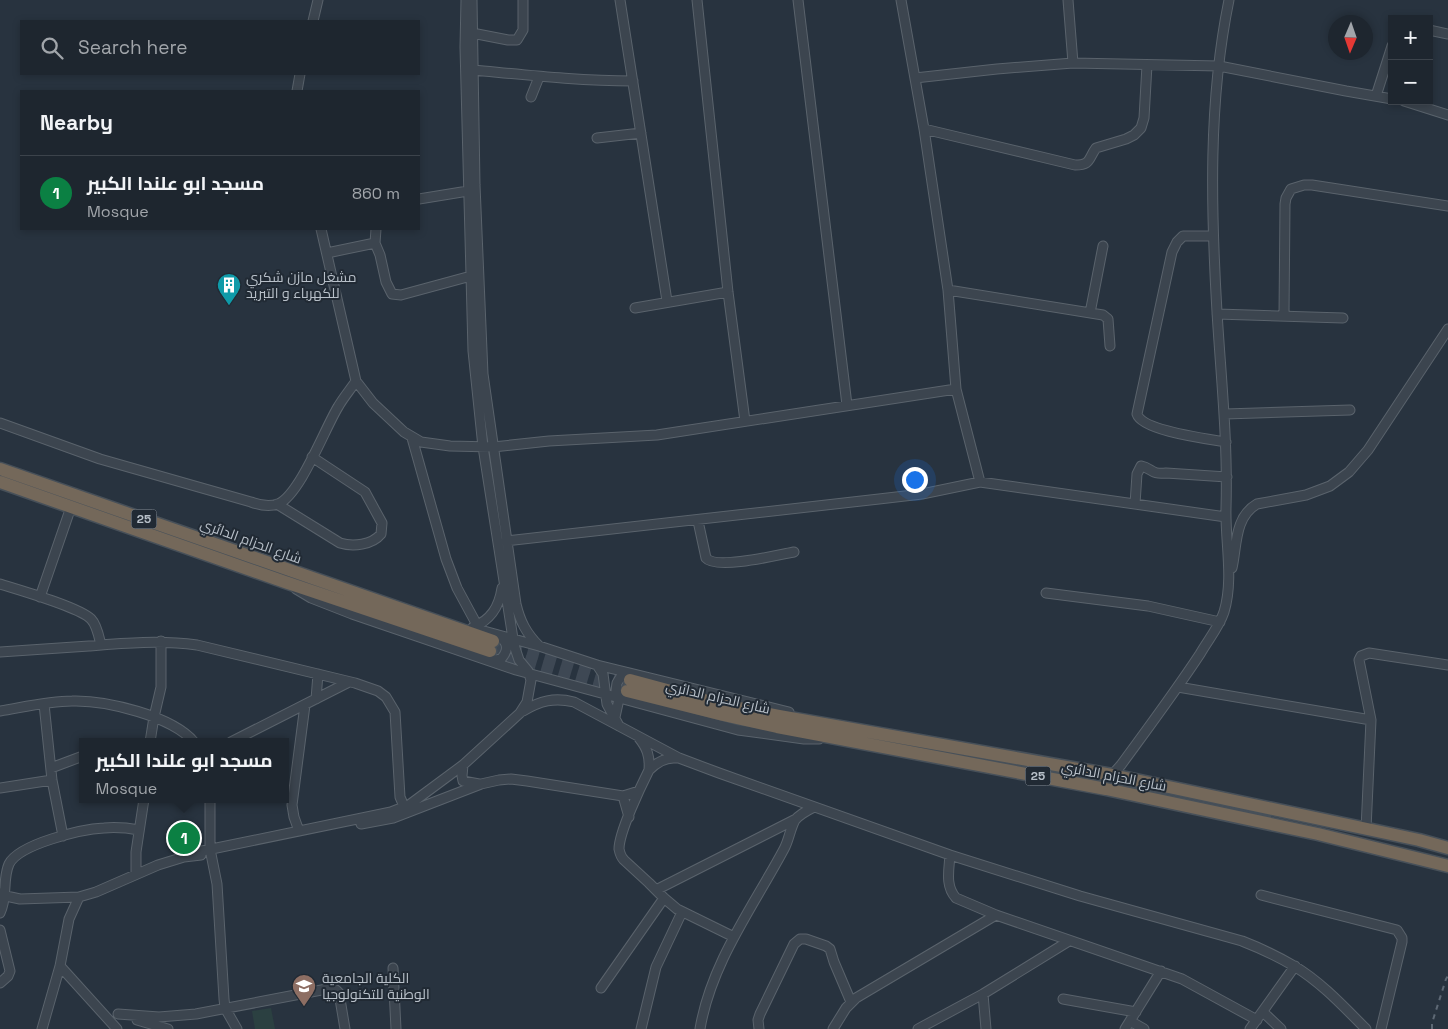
<!DOCTYPE html>
<meta charset="utf-8">
<style>
:root{--surface:#1e262f;--page:#262e37;--text:#f1f3f6;--muted:#a1a5aa;--line:#3c434b;--accent:#0b8043}
body{margin:0;font-family:"Space Grotesk",Cairo,sans-serif;background:var(--page);color:var(--text)}
.controls{position:absolute;right:15px;top:15px;display:grid;overflow:hidden;border-radius:0px;box-shadow:0 2px 8px #0003}
.controls button{width:45px;height:45px;display:grid;place-items:center;padding:0;border:0;border-bottom:1px solid var(--line);background:var(--surface);color:var(--text);font:25px sans-serif}
.compass{position:absolute;left:1328px;top:15px;width:45px;height:45px;border-radius:50%;background:var(--surface);box-shadow:0 2px 8px #0003;rotate:182deg}
.you{position:absolute;left:914px;top:479px;width:18px;height:18px;margin:-12px;border:4px solid #fff;border-radius:50%;background:#1a73e8;box-shadow:0 0 0 8px #1a73e833}
.badge{display:grid;place-items:center;width:32px;height:32px;border-radius:50%;background:var(--accent);color:#fff;font-size:16px;font-weight:700}
.pin{position:absolute;translate:-50% -50%;border:2px solid #fff;box-shadow:0 1px 5px #0006}
.popup{position:absolute;left:79px;top:738px;width:210px;height:65px;box-sizing:border-box;display:grid;place-content:center;border-radius:0px;background:var(--surface);filter:drop-shadow(0 1px 4px #0005);font-size:16px;white-space:nowrap;color:var(--muted)}
.popup b{font-size:19px;color:var(--text)}
.popup::after{content:'';position:absolute;left:50%;top:100%;margin-left:-10px;border:10px solid transparent;border-top-color:var(--surface)}
.list{margin:0;padding:0;list-style:none}
h2{display:flex;justify-content:space-between;align-items:center;height:65px;margin:0;padding:0 20px;font-size:21px}
h2 small{font-size:16px;font-weight:400;color:var(--muted)}
.list li{display:grid;grid-template-columns:32px 1fr auto;gap:15px;align-items:center;box-sizing:border-box;height:75px;padding:0 20px;border-top:1px solid var(--line)}
.list b{display:block;font-size:19px;white-space:nowrap}
.list p{margin:0;font-size:16px;white-space:nowrap;color:var(--muted)}
.list em{font-size:16px;font-style:normal;color:var(--muted)}
.icon{flex:none;width:28px;height:28px;fill:none;stroke:currentColor;stroke-width:2;stroke-linecap:round;stroke-linejoin:round}
.map{position:relative;flex:none;width:1448px;height:1029px;overflow:hidden}
.search{position:absolute;background:var(--surface);box-shadow:0 2px 8px #0003;left:20px;top:20px;width:400px;height:55px;display:flex;align-items:center;gap:12px;box-sizing:border-box;padding:0 18px;border-radius:0px;color:var(--muted);font-size:19px}
.panel{position:absolute;background:var(--surface);box-shadow:0 2px 8px #0003;left:20px;top:90px;width:400px;height:140px;border-radius:0px}
.map>svg:first-child{display:block}
.green{fill:#2b4041}
.lines{fill:none;stroke-linecap:round;stroke-linejoin:round}
.highway-tunnel{stroke:#3e4854;stroke-width:12;stroke-dasharray:12 6;stroke-linecap:butt}
.minor-casing{stroke:#5a636c;stroke-width:11}
.highway-casing{stroke:#475059;stroke-width:15}
.minor{stroke:#3c454f;stroke-width:9}
.highway{stroke:#74685a;stroke-width:12}
.rail{stroke:#5e6975;stroke-width:2;stroke-dasharray:5 5;stroke-linecap:butt}
.labels{text-anchor:middle;stroke-width:4;stroke-linejoin:round;paint-order:stroke}
.shield{fill:#212a34;stroke:#8b939c;stroke-width:1}
.shield-label{font-size:12px;font-weight:bold;fill:#b8c0c9}
.poi-label{font-size:14px;fill:#b8c0c9;stroke:#212a34;text-anchor:start}
.street-label{font-size:14px;fill:#b8c0c9;stroke:#212a34}
</style>
<div class="map">
<svg width="1448" height="1029" viewBox="0 0 1448 1029">
<rect width="100%" height="100%" fill="#28333f"/>
<!-- green -->
<path class="green" d="M271,1008L275,1029H255L252,1011Z"/>
<g class="lines">
<!-- highway-tunnel -->
<path class="highway-tunnel" d="M493,641L630,680
M490,651L627,691"/>
<!-- minor casing -->
<g class="minor-casing">
<path id="minor" d="M472,0L475,185L483,374L516,604C520,621 526,633 539,646
M620,0L667,301
M697,0L728,292L745,421
M798,0L847,405
M901,0L924,129L948,290L956,389L980,482
M1068,0L1073,63
M313,21L318,0
M1429,30L1448,34
M472,33L508,40H517L523,30V0
M474,70C527,75 580,81 633,81
M915,78L997,69L1073,63L1219,66L1346,91L1392,99
M297,91L300,74
M1376,96L1392,46
M531,97L539,77
M1404,101L1448,115
M924,129L1075,165C1091,165 1088,159 1096,148L1126,139L1134,135L1141,128L1144,118L1147,65
M597,138L641,133
M419,199L468,191
M321,229L356,381L373,403L404,432L421,442L450,446L493,447L549,441L657,435L956,389
M376,229L375,243L380,255L386,282L392,294L401,295L471,276
M1213,236H1183L1177,242L1172,252L1137,414C1142,431 1209,439 1226,442
M327,253L375,243
M948,290L1103,315L1108,319L1110,346
M635,308L728,292
M1090,313L1103,246
M1217,314L1343,318
M1284,315L1285,204L1286,198L1291,189L1304,185H1312L1448,206
M1225,414L1350,410
M0,423L100,459L251,502C259,505 269,507 278,504C300,495 325,428 338,407C343,398 350,390 356,381
M412,438L446,559L457,588L477,625
M277,504L340,543C353,547 372,545 381,534L382,523L365,492L312,457
M1135,504L1137,474L1141,466C1152,468 1151,475 1166,473L1227,477
M698,521L706,558C716,570 778,555 794,552
M506,541L879,499L922,494L980,482L1226,517
M1232,568C1237,547 1234,517 1257,504L1306,495L1330,486L1349,472L1368,450L1448,329
M0,584C19,590 79,607 91,619C97,625 99,637 101,645
M296,589L311,598L352,614L516,670L738,730L804,739H819
M1046,593L1148,606L1220,622
M40,597L71,507
M473,627C491,620 499,607 502,588
M473,628L539,646L597,665L789,712
M0,652C30,650 59,648 89,646C125,643 160,640 197,645L355,683L378,691L386,697L395,712L400,797L406,811
M491,661L501,659C508,651 509,644 500,637
M597,665L603,674L607,704L619,726
M1178,687L1371,720
M316,699L318,674
M44,704L52,780L63,836
M0,711C24,707 49,701 72,701C106,700 172,716 194,742
M523,711C540,701 554,697 574,702L679,758L719,773L950,855L1080,896L1242,941C1260,948 1277,956 1294,966C1321,982 1344,1007 1366,1029
M615,717L619,699L616,691L617,683L620,678L629,673
M639,738C647,748 650,756 649,770
M150,742L154,717L161,687V641
M231,742L349,682
M676,758C665,757 657,762 649,770C641,786 619,832 619,849C620,854 621,857 624,860L649,883L664,898L677,909L734,937
M463,765L462,776L463,781L479,784
M51,768L83,756
M1112,775L1121,765C1148,728 1175,692 1200,654C1208,640 1219,627 1224,612C1234,579 1225,542 1226,508C1228,442 1221,378 1217,312C1211,209 1208,102 1229,0
M0,788L52,780
M623,796L629,817
M210,799V849L217,884L224,999L225,1008L237,1029
M361,824L393,818L481,784L499,780L511,779L527,781L623,796L639,791
M1366,829L1371,720L1359,660L1361,656L1369,653L1448,665
M299,831L294,817L292,805L305,705
M197,855L202,851L391,812L409,805L463,765L520,713L527,702L531,680L528,671L519,660L514,645L483,447L473,351L465,47L466,0
M950,855C949,870 945,886 956,898L996,915L1182,979L1257,1020
M136,874V852L144,799
M656,890L796,819
M0,893L6,896L20,899L79,897L96,892L158,865L184,857L201,855
M1261,895L1397,930L1402,938V942L1381,1029
M0,913C8,897 2,880 9,864C19,844 82,829 104,828C116,827 128,828 139,830
M0,930L10,971L8,976L0,983
M60,966L117,1029
M393,968L396,1029
M601,988L664,898
M983,994L986,1029
M1063,999L1136,1012
M1263,1012L1281,1029
M118,1014L159,1017L196,1014L332,988L336,990L339,993L345,1029
M137,1020L168,1029
M1130,1021L1144,1029
M42,1029L60,966L69,919L79,897
M641,1029L656,967L682,912
M700,1029C711,963 753,907 784,849C789,840 790,829 795,820C799,815 808,810 814,807
M759,1029L758,1020L760,1014L794,944L800,939H806L826,946L830,949L834,962L851,1002
M833,1029L846,1008L856,998L996,915
M918,1029L983,994L1069,941
M1125,1029L1161,971
M1250,1029L1295,966"/>
</g>
<!-- highway casing -->
<g class="highway-casing">
<path id="highway" d="M0,469L493,641
M0,482L285,582L490,651
M630,680L719,704L779,716L1112,775L1419,840L1448,848
M627,691L723,715L777,727L1106,789L1318,834L1448,866"/>
</g>
<!-- minor -->
<use href="#minor" class="minor"/>
<!-- highway -->
<use href="#highway" class="highway"/>
<!-- rail -->
<path class="rail" d="M1432,1029V1023L1446,979L1448,976"/>
</g>
<!-- icons -->
<defs>
<g id="building-pin" transform="scale(1.25)"><path d="M0 17L-7.5 6A9.5 9.5 0 1 1 7.5 6Z" fill="#0f9aa8" stroke="#212a34"/><path d="M-4-6H4V6H1V3H-1V6H-4ZM-2.5-4.3h1.7v1.8h-1.7ZM.8-4.3h1.7v1.8H.8ZM-2.5-1h1.7V.8h-1.7ZM.8-1h1.7V.8H.8Z" fill="#fff"/></g>
<g id="university-pin" transform="scale(1.25)"><path d="M0 17L-7.5 6A9.5 9.5 0 1 1 7.5 6Z" fill="#8d6e63" stroke="#212a34"/><path d="M0-5L7-2L0 1L-7-2ZM-4 1L0 2.5L4 1V4Q0 6-4 4Z" fill="#fff"/></g>
</defs>
<g fill-rule="evenodd">
<use href="#building-pin" x="229" y="285"/>
<use href="#university-pin" x="304" y="986"/>
</g>
<g class="labels">
<!-- shield labels -->
<g class="shield">
<rect x="131.5" y="509.5" width="25" height="19" rx="4"/>
<rect x="1025.5" y="766.5" width="25" height="19" rx="4"/>
</g>
<g class="shield-label">
<text x="144" y="523">25</text>
<text x="1038" y="780">25</text>
</g>
<!-- poi labels -->
<g class="poi-label">
<text x="246" y="282">مشغل مازن شكري<tspan x="246" dy="16">للكهرباء و التبريد</tspan></text>
<text x="322" y="983">الكلية الجامعية<tspan x="322" dy="16">الوطنية للتكنولوجيا</tspan></text>
</g>
<!-- street labels -->
<g class="street-label">
<text transform="translate(251 541) rotate(20)" y="5">شارع الحزام الدائري</text>
<text transform="translate(718 697) rotate(13)" y="5">شارع الحزام الدائري</text>
<text transform="translate(1114 776) rotate(11)" y="5">شارع الحزام الدائري</text>
</g>
</g>
</svg>
<div class="controls">
<button>+</button>
<button>−</button>
</div>
<svg class="compass" viewBox="-18 -18 36 36"><path d="M0-13l5 13h-10z" fill="#e53935"/><path d="M0 13l5-13h-10z" fill="#a1a5aa"/></svg>
<div class="you"></div>
<div class="pin badge" style="left:184px;top:838px">1</div>
<div class="popup"><b>مسجد ابو علندا الكبير</b>Mosque</div>
<div class="search"><svg class="icon" aria-label="search" viewBox="0 0 24 24"><circle cx="10" cy="10" r="6"/><path d="M15 15l6 6"/></svg>Search here</div>
<section class="panel">
<h2>Nearby<small></small></h2>
<ul class="list">
<li><span class="badge">1</span><div><b>مسجد ابو علندا الكبير</b><p>Mosque</p></div><em>860 m</em></li>
</ul>
</section>
</div>
